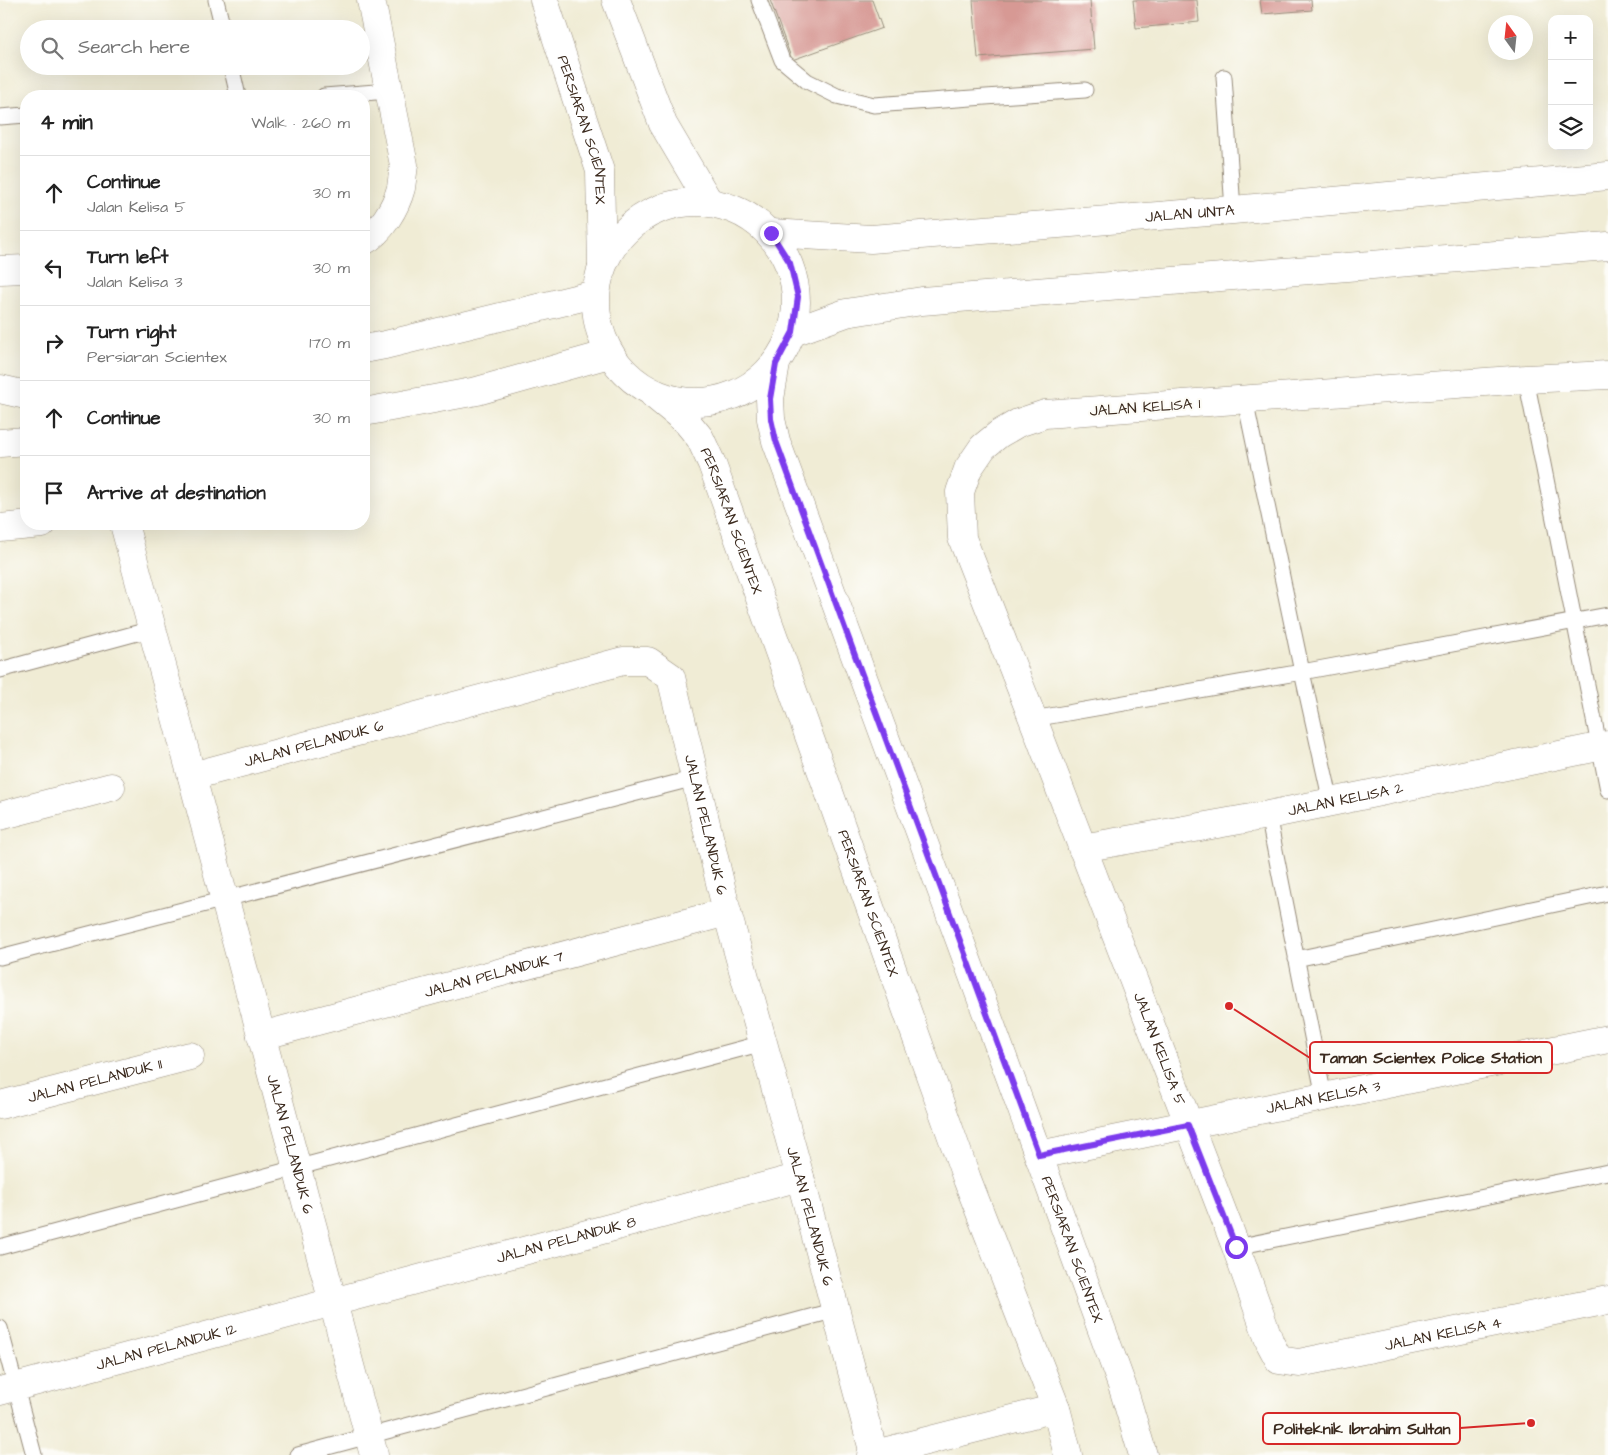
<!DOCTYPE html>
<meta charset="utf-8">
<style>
:root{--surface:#fff;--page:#f2f2f2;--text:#222;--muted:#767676;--line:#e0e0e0}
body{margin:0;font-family:"Architects Daughter",sans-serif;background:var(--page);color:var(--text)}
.controls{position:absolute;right:15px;top:15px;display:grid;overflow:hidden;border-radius:10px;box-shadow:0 5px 20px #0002}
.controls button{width:45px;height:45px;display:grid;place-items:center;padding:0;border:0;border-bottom:1px solid var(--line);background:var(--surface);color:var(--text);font:25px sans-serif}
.compass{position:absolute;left:1488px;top:15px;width:45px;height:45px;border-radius:50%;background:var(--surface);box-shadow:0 5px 20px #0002;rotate:345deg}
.stop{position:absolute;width:15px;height:15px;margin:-11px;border:4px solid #7c3aed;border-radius:50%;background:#fff}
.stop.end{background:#7c3aed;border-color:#fff;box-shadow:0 1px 5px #0008}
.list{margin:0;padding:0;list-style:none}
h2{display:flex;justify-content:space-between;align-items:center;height:65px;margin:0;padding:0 20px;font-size:21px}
h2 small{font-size:16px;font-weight:400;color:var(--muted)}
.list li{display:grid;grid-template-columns:32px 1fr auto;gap:15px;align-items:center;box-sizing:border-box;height:75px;padding:0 20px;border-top:1px solid var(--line)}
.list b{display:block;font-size:19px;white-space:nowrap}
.list p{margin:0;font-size:16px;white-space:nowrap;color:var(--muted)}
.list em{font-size:16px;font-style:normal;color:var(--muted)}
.icon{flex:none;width:28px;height:28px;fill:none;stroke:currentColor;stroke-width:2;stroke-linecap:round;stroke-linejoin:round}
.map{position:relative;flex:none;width:1608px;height:1455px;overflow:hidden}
.search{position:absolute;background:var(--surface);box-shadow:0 5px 20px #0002;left:20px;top:20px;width:350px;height:55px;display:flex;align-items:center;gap:12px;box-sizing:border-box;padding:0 18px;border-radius:28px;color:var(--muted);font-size:19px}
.panel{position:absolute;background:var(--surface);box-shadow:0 5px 20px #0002;left:20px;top:90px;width:350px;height:440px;border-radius:20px}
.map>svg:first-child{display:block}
.building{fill:#d79994}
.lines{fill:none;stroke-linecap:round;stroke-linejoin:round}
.lane-casing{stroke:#968b7a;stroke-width:17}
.street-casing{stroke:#968b7a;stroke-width:29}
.secondary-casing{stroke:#968b7a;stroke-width:29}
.lane{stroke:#fff;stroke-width:15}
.street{stroke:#fff;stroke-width:28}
.secondary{stroke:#fff;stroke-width:28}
.route{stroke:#7c3aed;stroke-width:6}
.labels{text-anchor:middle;stroke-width:4.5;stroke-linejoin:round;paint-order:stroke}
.street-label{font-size:15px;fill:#3b2a1e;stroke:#fdfcf7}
.leader{fill:none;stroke:#d62828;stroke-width:2}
.callout-dot{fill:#d62828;stroke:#fdfcf7;stroke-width:2}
.callout{fill:#fdfcf7;stroke:#d62828;stroke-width:2}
.callout-label{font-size:16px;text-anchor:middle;font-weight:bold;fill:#3b2a1e}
</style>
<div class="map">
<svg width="1608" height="1455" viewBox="0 0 1608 1455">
<rect width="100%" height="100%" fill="#fdfcf7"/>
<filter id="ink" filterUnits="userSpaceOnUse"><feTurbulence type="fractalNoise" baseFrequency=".02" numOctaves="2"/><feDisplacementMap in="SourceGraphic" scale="10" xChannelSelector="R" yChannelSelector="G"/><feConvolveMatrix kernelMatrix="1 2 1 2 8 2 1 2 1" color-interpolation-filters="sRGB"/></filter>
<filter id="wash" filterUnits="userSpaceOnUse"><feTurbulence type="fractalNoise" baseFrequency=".0096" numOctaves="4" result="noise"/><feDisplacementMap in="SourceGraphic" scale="20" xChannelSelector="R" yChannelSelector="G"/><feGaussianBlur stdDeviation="1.12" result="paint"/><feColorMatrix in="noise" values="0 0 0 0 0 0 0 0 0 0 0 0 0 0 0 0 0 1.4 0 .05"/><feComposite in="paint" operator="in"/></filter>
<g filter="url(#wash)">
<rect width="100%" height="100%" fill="#f0ecd5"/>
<g id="blocks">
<!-- building -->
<path class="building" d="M770,0H872L882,28L792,60Z
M973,0H1090L1094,49L978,58Z
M1133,0H1197L1199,22L1136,28Z
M1260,0H1311L1312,10L1262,14Z"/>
</g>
</g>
<g filter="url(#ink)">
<use href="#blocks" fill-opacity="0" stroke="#968b7a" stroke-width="1"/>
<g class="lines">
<!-- lane casing -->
<g class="lane-casing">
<path id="lane" d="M216,0L223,29
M759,0L782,60L807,81L837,96L874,105L1085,90
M231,66L238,96
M1224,77L1233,210
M324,96L389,91
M0,117L26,115
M1526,379L1608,790
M1245,400L1302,672L1331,802
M0,670L152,629
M1033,719L1302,672L1608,615
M1268,815L1324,1097
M0,957L695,778
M1296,959L1608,893
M0,1247L763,1043
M1236,1247L1608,1172
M0,1328L34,1455
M298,1455L836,1310"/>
</g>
<!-- street casing -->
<g class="street-casing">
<g id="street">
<path d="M364,241C381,232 396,207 401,188C402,181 403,172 404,165L371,0"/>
<path d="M0,270L26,269"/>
<path id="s1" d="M1608,375L1526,379L1045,414L1018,423L999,434L983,447L968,469L960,492L962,538L1033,719L1236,1247L1270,1343L1279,1360L1299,1363L1608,1300"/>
<path id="s2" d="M124,524L374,1455"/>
<path d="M0,528L42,524"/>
<path id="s3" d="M192,776L623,661H648L671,677L727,912L800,1177L874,1454"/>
<path d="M0,816L111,787"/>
<path id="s4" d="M1082,848L1268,815L1608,745"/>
<path id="s5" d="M261,1036L727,912"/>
<path id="s6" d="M0,1105L190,1056"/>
<path id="s7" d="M1039,1155L1608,1039"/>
<path id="s8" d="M0,1391L800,1177"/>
<path d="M871,1455L1056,1408"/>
</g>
</g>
<!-- secondary casing -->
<g class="secondary-casing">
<g id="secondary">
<path id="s9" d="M544,0L600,171L602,265"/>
<path d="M616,0L663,124L709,202"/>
<circle cx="696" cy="302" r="100"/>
<path id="s10" d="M771,233L871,239L1233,210L1608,176"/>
<path d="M793,332L846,313L922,301L1608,246"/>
<path d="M364,349L385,345L595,294"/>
<path id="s11" d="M776,364L770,399L771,419L776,441L1009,1074L1124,1391L1143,1455"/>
<path d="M0,389L26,395"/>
<path id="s12" d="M654,395L687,422L700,438L712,464L967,1179L1056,1408L1068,1455"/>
<path d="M364,412L477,391L609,354"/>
<path d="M0,443L26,441"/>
</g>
</g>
<!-- lane -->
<use href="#lane" class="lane"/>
<!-- street -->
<use href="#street" class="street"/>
<!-- secondary -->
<use href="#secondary" class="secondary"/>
</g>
</g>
<g class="lines" filter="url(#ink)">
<!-- route -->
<path class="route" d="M771,233L790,263L798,297L793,332L776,364L770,399L771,419L776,441L1039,1155L1188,1125L1236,1247"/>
</g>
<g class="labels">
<!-- street labels -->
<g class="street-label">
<text dy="5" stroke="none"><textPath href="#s9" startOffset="136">PERSIARAN SCIENTEX</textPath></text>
<text dy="5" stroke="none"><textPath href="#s10" startOffset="420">JALAN UNTA</textPath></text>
<text transform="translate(1145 407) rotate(-4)" y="5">JALAN KELISA 1</text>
<text dy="5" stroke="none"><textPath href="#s12" startOffset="152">PERSIARAN SCIENTEX</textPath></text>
<text dy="5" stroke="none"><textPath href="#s3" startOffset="126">JALAN PELANDUK 6</textPath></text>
<text dy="5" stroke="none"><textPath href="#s4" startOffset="268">JALAN KELISA 2</textPath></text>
<text dy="5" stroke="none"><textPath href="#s3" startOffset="651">JALAN PELANDUK 6</textPath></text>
<text dy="5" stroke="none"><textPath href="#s12" startOffset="558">PERSIARAN SCIENTEX</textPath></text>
<text dy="5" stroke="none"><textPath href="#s5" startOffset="241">JALAN PELANDUK 7</textPath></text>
<text dy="5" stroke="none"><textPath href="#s1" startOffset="1280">JALAN KELISA 5</textPath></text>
<text dy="5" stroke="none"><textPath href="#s6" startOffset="98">JALAN PELANDUK 11</textPath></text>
<text dy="5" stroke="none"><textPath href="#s7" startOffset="290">JALAN KELISA 3</textPath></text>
<text dy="5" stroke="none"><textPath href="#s2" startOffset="642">JALAN PELANDUK 6</textPath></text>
<text dy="5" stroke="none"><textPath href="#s3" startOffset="1056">JALAN PELANDUK 6</textPath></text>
<text dy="5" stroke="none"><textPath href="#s8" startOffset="586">JALAN PELANDUK 8</textPath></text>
<text dy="5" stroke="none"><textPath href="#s11" startOffset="939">PERSIARAN SCIENTEX</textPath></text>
<text dy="5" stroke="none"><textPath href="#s1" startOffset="1781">JALAN KELISA 4</textPath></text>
<text dy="5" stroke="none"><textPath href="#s8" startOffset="172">JALAN PELANDUK 12</textPath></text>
</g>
</g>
<!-- callouts -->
<path class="leader" d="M1229 1006L1310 1058M1531 1423L1460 1428"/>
<g class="callout-dot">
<circle cx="1229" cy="1006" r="5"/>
<circle cx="1531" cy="1423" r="5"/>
</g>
<g class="callout">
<rect x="1310" y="1042" width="242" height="31" rx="5"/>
<rect x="1263" y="1413" width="197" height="31" rx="5"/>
</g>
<g class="callout-label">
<text x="1431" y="1063">Taman Scientex Police Station</text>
<text x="1362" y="1434">Politeknik Ibrahim Sultan</text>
</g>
</svg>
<div class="controls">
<button>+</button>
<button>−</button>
<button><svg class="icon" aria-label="layers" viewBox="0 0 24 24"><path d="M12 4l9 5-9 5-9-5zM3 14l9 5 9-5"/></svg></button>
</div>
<svg class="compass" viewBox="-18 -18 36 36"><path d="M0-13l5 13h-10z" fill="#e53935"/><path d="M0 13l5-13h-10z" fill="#767676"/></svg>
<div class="stop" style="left:1236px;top:1247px"></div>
<div class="stop end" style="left:771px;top:233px"></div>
<div class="search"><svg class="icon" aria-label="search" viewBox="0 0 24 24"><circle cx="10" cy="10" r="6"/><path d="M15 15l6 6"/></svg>Search here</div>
<section class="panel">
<h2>4 min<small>Walk · 260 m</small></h2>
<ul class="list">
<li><svg class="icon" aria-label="ahead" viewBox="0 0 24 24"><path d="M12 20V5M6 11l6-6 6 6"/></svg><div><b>Continue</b><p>Jalan Kelisa 5</p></div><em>30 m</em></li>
<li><svg class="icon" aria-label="left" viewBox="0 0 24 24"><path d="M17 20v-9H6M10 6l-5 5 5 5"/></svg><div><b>Turn left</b><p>Jalan Kelisa 3</p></div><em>30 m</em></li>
<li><svg class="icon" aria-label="right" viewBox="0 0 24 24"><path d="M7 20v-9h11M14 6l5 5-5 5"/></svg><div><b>Turn right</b><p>Persiaran Scientex</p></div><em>170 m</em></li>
<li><svg class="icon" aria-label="ahead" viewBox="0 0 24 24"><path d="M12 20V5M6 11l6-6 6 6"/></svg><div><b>Continue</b></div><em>30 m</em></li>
<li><svg class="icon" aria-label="arrive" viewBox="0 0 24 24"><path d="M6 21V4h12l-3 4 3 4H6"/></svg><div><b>Arrive at destination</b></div></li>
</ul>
</section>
</div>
